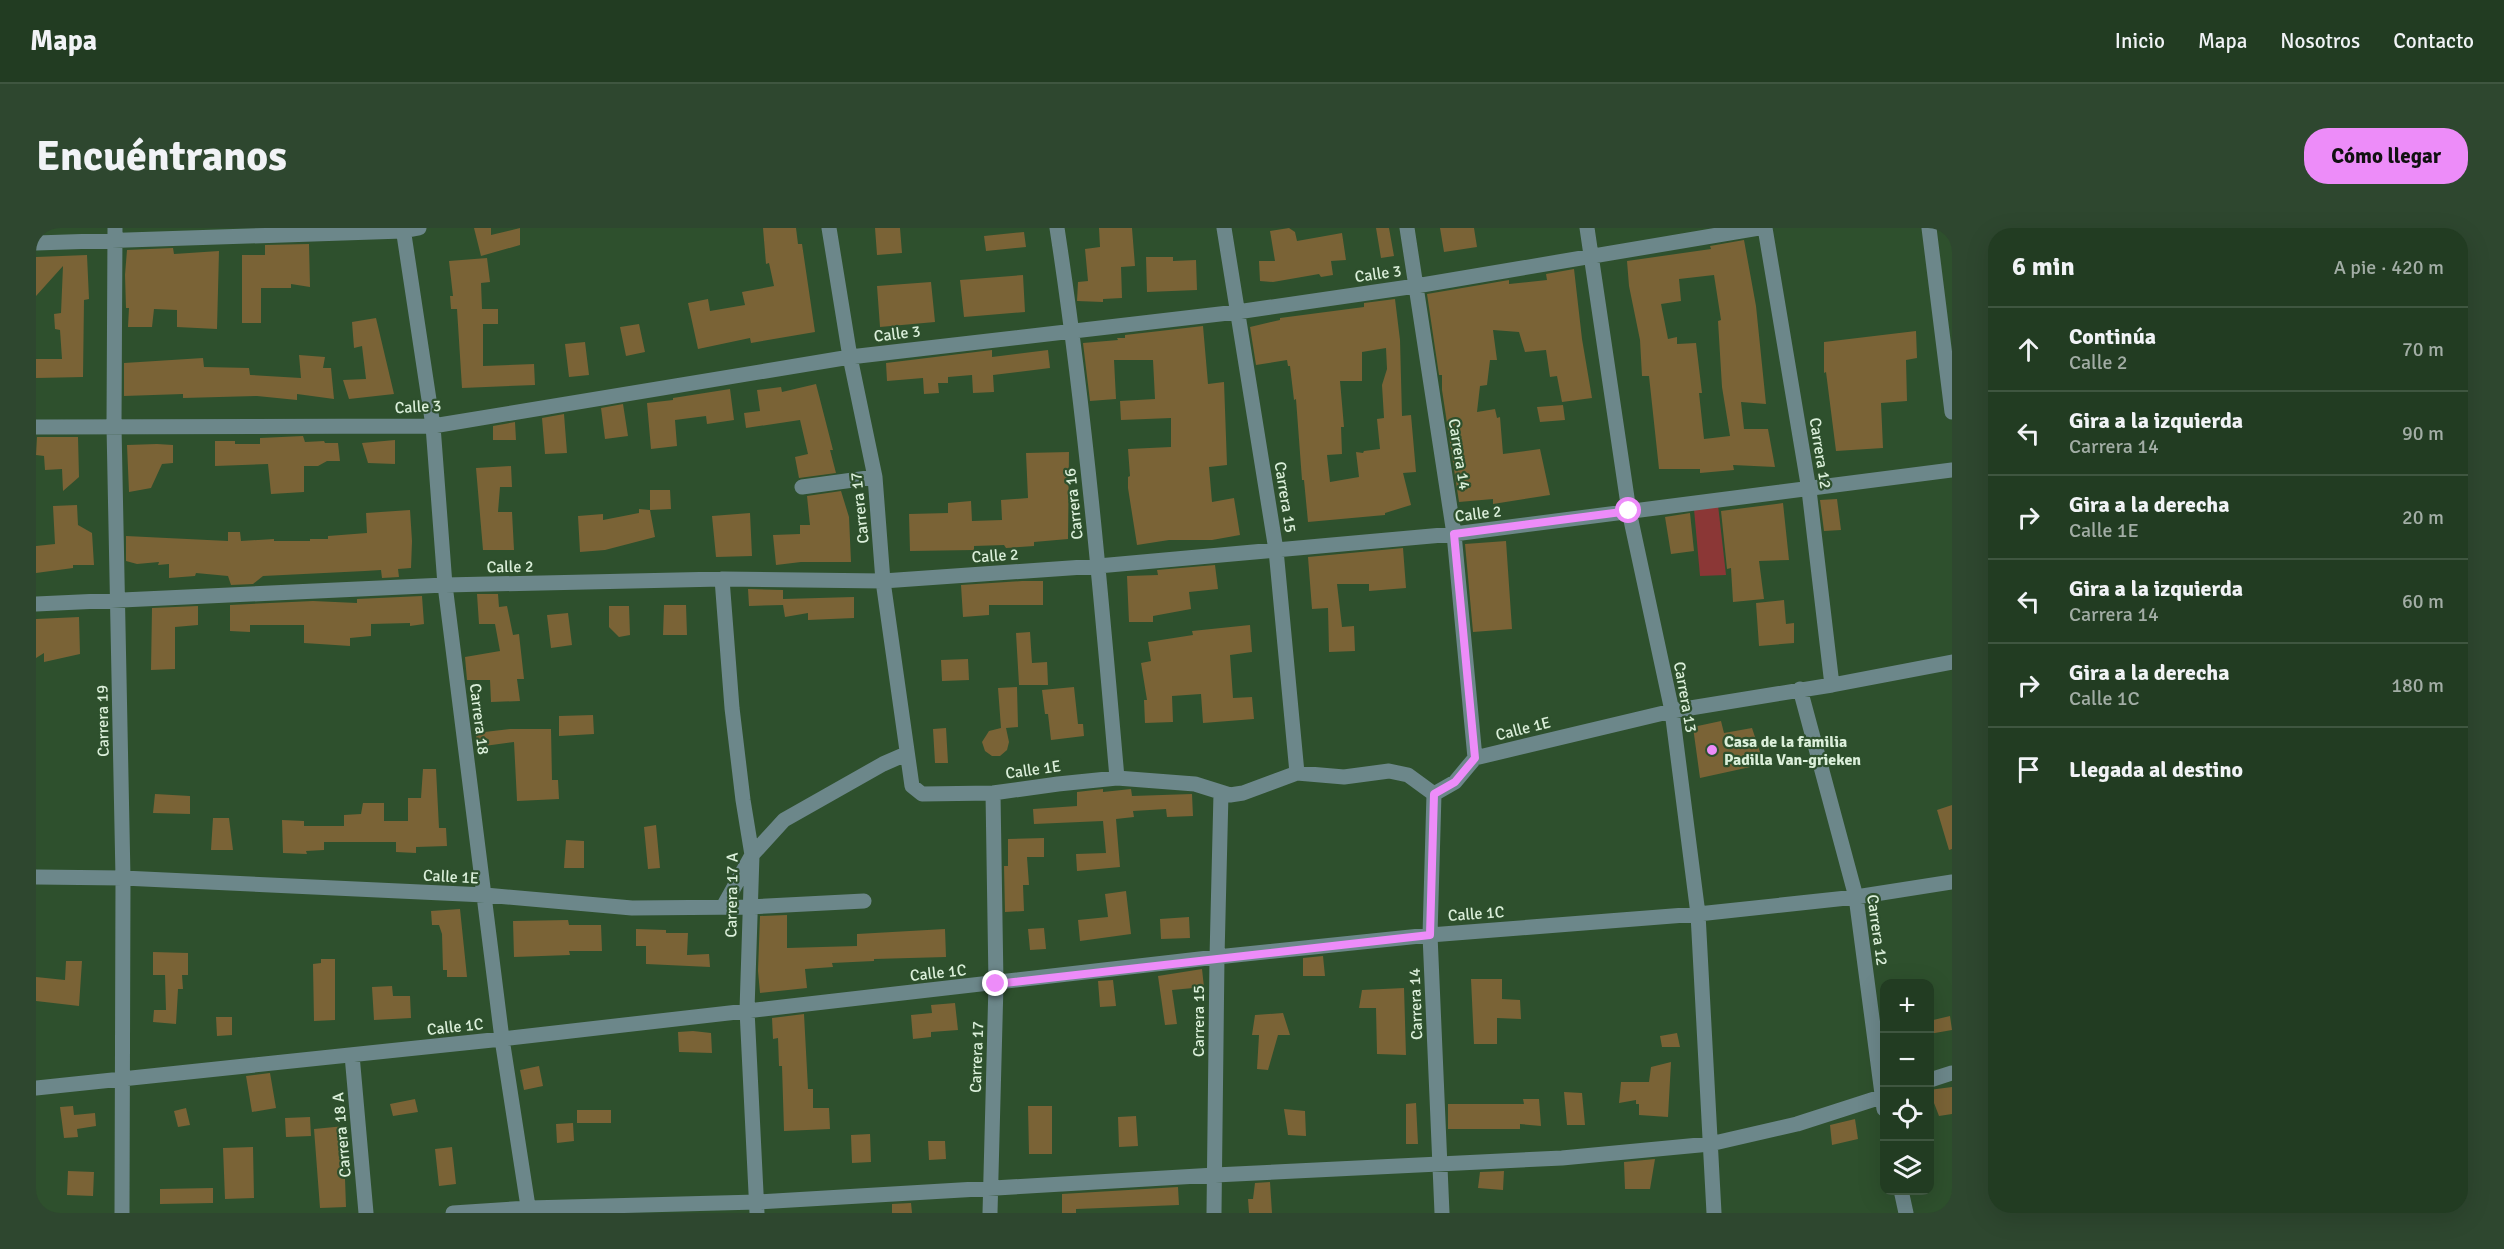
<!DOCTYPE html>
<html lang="es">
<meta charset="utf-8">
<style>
:root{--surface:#223c22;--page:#2e472f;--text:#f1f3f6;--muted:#a2ada5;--line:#3f5640;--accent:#ed8cf9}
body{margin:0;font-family:Signika,sans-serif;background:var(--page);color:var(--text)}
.controls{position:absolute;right:18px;bottom:18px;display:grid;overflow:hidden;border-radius:12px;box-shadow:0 6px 24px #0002}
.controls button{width:54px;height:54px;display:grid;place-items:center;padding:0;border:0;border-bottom:2px solid var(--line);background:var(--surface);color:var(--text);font:30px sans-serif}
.stop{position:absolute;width:18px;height:18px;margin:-14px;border:4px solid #ed8cf9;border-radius:50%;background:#fff}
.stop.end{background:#ed8cf9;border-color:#fff;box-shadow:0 2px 6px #0008}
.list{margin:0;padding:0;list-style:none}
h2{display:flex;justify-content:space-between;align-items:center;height:78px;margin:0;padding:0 24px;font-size:26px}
h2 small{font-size:20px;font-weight:400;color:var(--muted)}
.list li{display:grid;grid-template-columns:39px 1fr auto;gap:18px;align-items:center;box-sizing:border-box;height:84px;padding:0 24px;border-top:2px solid var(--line)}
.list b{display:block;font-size:22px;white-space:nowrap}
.list p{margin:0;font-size:20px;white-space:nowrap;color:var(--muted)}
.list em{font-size:20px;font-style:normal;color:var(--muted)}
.icon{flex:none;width:33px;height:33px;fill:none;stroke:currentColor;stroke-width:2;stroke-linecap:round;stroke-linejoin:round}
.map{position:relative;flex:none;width:1916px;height:985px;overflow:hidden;border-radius:24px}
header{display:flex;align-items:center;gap:36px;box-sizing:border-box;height:84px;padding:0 30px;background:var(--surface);border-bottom:2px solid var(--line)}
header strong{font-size:28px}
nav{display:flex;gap:33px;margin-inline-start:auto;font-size:21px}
.intro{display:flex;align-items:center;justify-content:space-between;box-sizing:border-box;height:144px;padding:0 36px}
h1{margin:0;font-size:42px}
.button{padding:15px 27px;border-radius:24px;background:var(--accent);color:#111;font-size:21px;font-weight:700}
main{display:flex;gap:36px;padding:0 36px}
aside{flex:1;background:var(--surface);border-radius:24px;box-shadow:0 6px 24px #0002}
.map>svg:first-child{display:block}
.green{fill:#8b3736}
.building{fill:#7a6336;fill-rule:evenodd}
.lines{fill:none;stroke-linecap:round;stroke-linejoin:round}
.minor{stroke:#6c878a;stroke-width:15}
.route{stroke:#ed8cf9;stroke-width:8}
.poi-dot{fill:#ed8cf9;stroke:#2e502d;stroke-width:2}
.labels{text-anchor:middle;stroke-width:4.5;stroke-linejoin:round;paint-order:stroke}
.street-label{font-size:16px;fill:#dbefda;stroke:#2e502d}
.poi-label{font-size:16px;font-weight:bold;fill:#dbefda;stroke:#2e502d;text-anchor:start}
</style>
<header>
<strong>Mapa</strong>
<nav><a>Inicio</a><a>Mapa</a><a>Nosotros</a><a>Contacto</a></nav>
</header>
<div class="intro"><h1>Encuéntranos</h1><a class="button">Cómo llegar</a></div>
<main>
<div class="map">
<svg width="1916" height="985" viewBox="0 0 1916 985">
<rect width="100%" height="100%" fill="#2e502d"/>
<!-- green -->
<path class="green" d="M1682,277L1690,347L1664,348L1658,281Z"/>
<!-- building -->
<path class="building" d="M438,0H455V7L484,0V17L445,28Z
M727,0H760L762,16H766L779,104L715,115L714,110L662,121L652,75L672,71L674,83L709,77L706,64L738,58L733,35L730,36Z
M839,0H864L866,25L841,27Z
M1063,0H1096L1099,38L1085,39L1086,70L1067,71V74L1041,73L1042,54L1052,53L1049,21L1064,19Z
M1253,0L1259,4L1261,13L1306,5L1310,32L1295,33L1297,47L1285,49L1283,46L1237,54L1224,53L1223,33H1239L1234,3Z
M1340,0H1353L1358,28L1345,30Z
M1404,0H1438L1441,19L1408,24Z
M988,4L990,19L950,23L948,8Z
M1708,12L1720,78L1730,176L1705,174L1708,201H1732L1739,239L1697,237L1698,242L1664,245V241H1623L1613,148H1606L1604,112L1593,58L1591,33L1675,21L1674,18ZM1678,47L1685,92L1682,93L1686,159L1694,208L1668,211L1663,165H1666L1660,115L1641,116V109L1632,111L1625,76L1645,73L1643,51Z
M273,16L274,59L255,56V60H225V95H206V27H229V17Z
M137,20L138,26L183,23L181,101L141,99V82L118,81L116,99H92L93,80H90L89,47L91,22Z
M51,27L53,71L48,72L47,149L0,150V131H26L24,102L19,101L18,86L25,85L27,38L0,68V29Z
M1110,29H1137V33L1160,32L1161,62L1111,64Z
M451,30L454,54L445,55L446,81H462V96H447V138L498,136L499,157L426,160L421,81H415L414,68H417L413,33Z
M1538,41L1546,111L1556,170L1526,174L1521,148L1514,149L1510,122L1489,124L1483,104L1457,102L1461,132H1454L1451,157L1444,158L1441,184L1459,181L1461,190L1464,189L1467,226L1504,221L1514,267L1457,276V271L1423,274L1406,162V147H1403L1391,66L1473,52V56L1511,52L1510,46Z
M987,47L989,84L928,89L924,52Z
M895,54L899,94L844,99L841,58Z
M1359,71L1364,112L1366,188L1375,187L1380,244L1367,245L1375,277L1349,285V287L1272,294L1268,252H1266L1260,171L1258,172L1254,138H1252L1251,132L1220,137L1214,99L1244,92V90L1328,79V75ZM1350,120L1351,141L1346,157L1348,190L1341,191L1344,221L1328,223L1327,225L1320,224L1323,249L1294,254L1291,227L1306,226L1305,199H1308L1304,153H1326V124Z
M340,90L358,166L313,171L307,152L330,151L326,118L318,120L316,94Z
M603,96L609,124L590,128L584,99Z
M1167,98L1172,156L1188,154L1191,237L1173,239L1176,274L1198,270L1204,307L1176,312H1133L1101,317L1092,260V249L1094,248L1092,221L1135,219V190L1085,192L1084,173L1119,171L1117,132H1078L1080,171L1054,173L1047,115L1082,112L1081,110H1089V107Z
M1880,103L1881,130L1870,132L1871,173L1845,175L1847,220L1800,223L1790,144L1788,145V114Z
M549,114L553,147L533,149L529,116Z
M956,122V129L1012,122L1014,140L957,147L958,164L937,165L936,147L912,149V155H902L903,165L888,166L887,150L851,153L850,135Z
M263,127L289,129L287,140H295L298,171L261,166V172L221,168L147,170V166L88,168V135L167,130L168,139L213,140L214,147L265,150Z
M780,156L797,222H794L800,245L763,250L759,229L772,226L764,192L710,200L708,185L724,183L721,162L745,159L746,164Z
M694,161L698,192L671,196L670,188L639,192L641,218L615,221L611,175L637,172V170Z
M587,176L592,208L569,211L565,180Z
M1527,177L1529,192L1504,194L1501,179Z
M528,186L531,225L509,226L506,190Z
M479,194L480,212H457V198Z
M267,208L269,214L288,213L289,215H302L304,233H291L282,238H268V264L235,266L232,236L179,238V213H199V216H224V210Z
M1,209H42L43,249L27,263L26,241L9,242L8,228L0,227Z
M359,212V236L332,235L326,215Z
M121,216L137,217V235L126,236L115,260L93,264L91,217Z
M1033,224L1032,311L998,314V318L970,320L968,317L938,318V322L874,323L873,286L912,285V275L935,273L936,293L966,292L965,272L992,270L990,225Z
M475,238L476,259H464L462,284H476L478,322H447L440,240Z
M614,262H634L635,281L614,282Z
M805,263L813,289L815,334H765L740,337L737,307L764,306V297H774L771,268Z
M1801,271L1805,302L1788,303L1784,272Z
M1747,275L1753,332L1723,333L1728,371L1697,374L1695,340L1691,341L1685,283Z
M41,277L42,297L56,305L58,337H37V340L0,345V318L19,316L17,278Z
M603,281L614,282L619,309L569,322L544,324L542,288L567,286V292L603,285Z
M374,282L376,313L375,340L362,341L363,349L346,350L345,342L329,343L227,348L217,356L195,357L192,348L160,345L159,348L133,350V336L122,337L123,334L101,336L90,333V308L192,313V304H204L205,313L238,311V313H274V311H292V308L331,305L330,285Z
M714,285L716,328L680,329L676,288Z
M1654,285L1658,323L1635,326L1629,289Z
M1470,313L1476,401L1437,404L1429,316Z
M1367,320L1370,360L1333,363V356H1301L1306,399L1318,398L1319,423L1293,424L1292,380L1276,381L1272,329Z
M1179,337L1182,361L1153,364L1155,381L1117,388V394H1093L1091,348L1122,347L1121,342Z
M986,353H1007V377H953V387L927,389L925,357Z
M712,361L747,362V371L818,369V390L772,392V385L749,389L747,377L713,378Z
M441,366H462L463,379L471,378L477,407L483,406L488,451H481L484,473L455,474L454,452H431L429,429L464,423L459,396H443Z
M386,368L388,396L374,398V395L335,396V408L314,410V418L268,415V397H214V404L194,403V377L277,373L321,375V371Z
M1748,372L1750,396L1758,395V415L1723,418L1720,375Z
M628,377H650L651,407H627Z
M162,378V397L139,399V441L115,442L116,380Z
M573,378H593L594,407L583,409L573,399Z
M532,385L536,417L515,420L511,387Z
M43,389L44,426L8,434V425L0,430V391Z
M1214,397L1216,424L1194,427L1197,470L1216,469L1218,491L1167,495L1165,466L1136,468L1137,494L1109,495L1108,472H1111L1105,435L1115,433L1112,414L1157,407L1156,403Z
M994,404L996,435L1011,434L1012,457H983L980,405Z
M932,431L933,452L906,453L905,432Z
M981,459L982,499L970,500L973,514L971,522L964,528H956L949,523L946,514L953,503L965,500L962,460Z
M1038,459L1042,496H1047L1048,508L1015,512L1012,486H1009L1006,462Z
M557,487L558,506L523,508V488Z
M1685,493L1688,505L1716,500L1728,536L1664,550L1657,499Z
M910,500L912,535H899L897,501Z
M474,501H515L516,552H522L523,571L481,573L478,514L441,519L440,505Z
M387,541H400L403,600H410L411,618L380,619V625L360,624V614H288V622L270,623L271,626L247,625L246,592L268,593V598H308V587L325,586L327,575H348V593H372V570H385Z
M1067,561V564L1095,561L1096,568L1156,566L1157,588L1131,589L1130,581L1097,583L1098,589L1080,591L1084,639L1041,643L1040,626L1070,625L1067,593L998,596L997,581L1041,578V564Z
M119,566L154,568V586L117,585Z
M1916,577V621L1913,622L1901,582Z
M177,590H193L197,622H175Z
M620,597L624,640L612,641L608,599Z
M1008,610V629H991L993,657H987L988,683L969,684L968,638H972V611Z
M530,612L548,613V640H528Z
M1090,663L1095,706L1044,713L1042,692L1072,689L1069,666Z
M424,681L431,749H411V742H407L406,706L403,697H396L395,683Z
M751,687V720L821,718V706L909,701L910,729L838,731V733L796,735L797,739L769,741L771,760L724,765L722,743L724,688Z
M1153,689L1154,710L1125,711L1124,691Z
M532,692L533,697H565L566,723H533L534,727L478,729L477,693Z
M1008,700L1010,721L994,722L992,701Z
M600,701L630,702V705H652L651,727L673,726L674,739L610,736V718H600Z
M117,724L152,725V747H146L147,761H142L140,796L117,794L118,782H130L129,747H117Z
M1287,728L1289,748H1267V730Z
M285,731H299V792L278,793L277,736L285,735Z
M30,733H46L43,778L0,773V749L29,752Z
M1166,741L1168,759L1136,762L1141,796L1129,797L1122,748Z
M1435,751H1466V771L1484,772L1485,791L1461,790V816H1438Z
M1077,752L1080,778L1064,779L1062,753Z
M356,758L357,768H374L375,790L338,792L336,759Z
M1368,760L1370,827L1341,826L1340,780H1323L1326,762Z
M919,775L922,802L895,804V809L877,811L875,787L896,785L895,777Z
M1247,785L1254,807H1242L1232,842L1221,841L1223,807H1216L1219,787Z
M768,786L772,861H777V880H793L794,901L748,903L746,838H743L742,810L737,811L736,790Z
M1914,788L1916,802L1893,806V793Z
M180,789H196V807L181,808Z
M657,803L675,805L676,825L643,824L642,804Z
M1641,805L1644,819H1626L1624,808Z
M1635,834L1632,889L1603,887V876H1600V872L1583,875L1585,854H1613L1615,839Z
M503,838L507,858L488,862L484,842Z
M234,845L240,880L216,884L210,848Z
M1916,859V886L1903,888L1893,862Z
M1528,864L1546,865L1549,897H1531Z
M379,871L382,884L357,888L354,876Z
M1487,871H1503L1505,898L1484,896V901H1412V876H1488Z
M1380,875L1382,916H1370V876Z
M37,878L38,887L59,885L60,898L41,901L42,909L28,910L24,879Z
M992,878H1016V926H993Z
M150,880L154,897L142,899L138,883Z
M1248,881L1269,883L1270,908L1252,907Z
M541,882H575V895H541Z
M1100,888L1102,918L1083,919L1082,889Z
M274,889L275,908L250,909L249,890Z
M1819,891L1822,911L1796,917L1794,897Z
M537,895L538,913L521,915L520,896Z
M309,898L311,922H308L310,979L284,980L278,901Z
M834,906L835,934L816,935L815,907Z
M892,913H909L910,931L893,932Z
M217,919L218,970L189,971L187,920Z
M416,919L420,956L403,958L399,921Z
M1619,931L1614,961H1589L1588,934Z
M32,943L58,944L57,968L31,967Z
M1468,943L1467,962L1442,960L1444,944Z
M1234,954L1236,985H1213L1212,971H1217L1219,955Z
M1142,959L1143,977L1040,981V985H1026V966Z
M177,960V975L124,976V961Z
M875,975L876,985H856V976Z"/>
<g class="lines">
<!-- minor -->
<path class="minor" d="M79,0L78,198L87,650L86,985
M367,0L397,198L409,357L466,811L493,985
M793,0L814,129L839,249L847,353L876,558L886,566L957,565L1022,556L1081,550L1159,556L1194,567L1207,565L1261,545L1308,549L1353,543L1372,547L1398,566
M1021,0C1049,182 1065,366 1081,550
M1188,0L1240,322L1261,545
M1371,0L1418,306L1439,530
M1551,0L1593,283L1636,483L1662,686L1678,985
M1729,0L1773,262L1796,457
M1893,0L1916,184
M0,15L367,3L383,0
M0,199L397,198L814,129L1201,84L1380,58L1723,0
M766,259L839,249
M686,351L696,480L707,572L716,627L711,782L721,985
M0,376L409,357L686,351L847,353L1062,338L1418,306L1916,242
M1764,461L1820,669L1848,881
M1398,566L1419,554L1439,530L1636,483L1796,457L1916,434
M1398,566L1394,707L1406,985
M0,649L87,650L449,667L596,680L713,679L828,673
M687,679L716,627L748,592L847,536L870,526
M316,827L330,985
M1894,852L1916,845
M0,860L466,811L1181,729L1394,707L1662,686L1820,669L1916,654
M1865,962L1870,985
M417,985L493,980L721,974L1179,947L1526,930L1674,916L1761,896L1848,868
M954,985L960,756L957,565
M1178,985L1181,729L1185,565"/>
</g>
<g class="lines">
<!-- route -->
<path class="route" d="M960,756L1394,707L1398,566L1419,554L1439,530L1418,306L1593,283"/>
</g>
<!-- markers -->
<circle class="poi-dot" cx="1676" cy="522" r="6"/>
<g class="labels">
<!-- street labels -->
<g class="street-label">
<text transform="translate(1342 45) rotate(-8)" y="6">Calle 3</text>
<text transform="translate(861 105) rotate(-7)" y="6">Calle 3</text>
<text transform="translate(382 178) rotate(-3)" y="6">Calle 3</text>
<text transform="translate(1785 225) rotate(81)" y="6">Carrera 12</text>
<text transform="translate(1424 226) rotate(81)" y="6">Carrera 14</text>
<text transform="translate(1250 269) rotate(81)" y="6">Carrera 15</text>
<text transform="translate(1037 276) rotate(-96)" y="6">Carrera 16</text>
<text transform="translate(823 280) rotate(-96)" y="6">Carrera 17</text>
<text transform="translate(1442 285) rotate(-7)" y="6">Calle 2</text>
<text transform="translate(959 327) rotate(-4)" y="6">Calle 2</text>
<text transform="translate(474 338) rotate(-1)" y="6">Calle 2</text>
<text transform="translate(1650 469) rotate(80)" y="6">Carrera 13</text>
<text transform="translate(444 491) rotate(83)" y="6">Carrera 18</text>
<text transform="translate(66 493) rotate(-91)" y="6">Carrera 19</text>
<text transform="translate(1487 500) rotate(-14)" y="6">Calle 1E</text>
<text transform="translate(997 541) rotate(-8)" y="6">Calle 1E</text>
<text transform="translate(415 648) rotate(3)" y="6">Calle 1E</text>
<text transform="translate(695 667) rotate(-89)" y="6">Carrera 17 A</text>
<text transform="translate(1440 685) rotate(-4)" y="6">Calle 1C</text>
<text transform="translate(1842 702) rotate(82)" y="6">Carrera 12</text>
<text transform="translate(902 744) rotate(-6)" y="6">Calle 1C</text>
<text transform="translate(1379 776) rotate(-92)" y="6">Carrera 14</text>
<text transform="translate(1162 793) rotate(-90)" y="6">Carrera 15</text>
<text transform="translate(419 798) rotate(-6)" y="6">Calle 1C</text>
<text transform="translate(940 829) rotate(-88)" y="6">Carrera 17</text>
<text transform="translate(305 907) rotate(-95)" y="6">Carrera 18 A</text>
</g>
<!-- poi labels -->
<g class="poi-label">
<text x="1688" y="519">Casa de la familia<tspan x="1688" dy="18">Padilla Van-grieken</tspan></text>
</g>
</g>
</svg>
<div class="controls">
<button>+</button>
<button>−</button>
<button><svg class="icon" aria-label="locate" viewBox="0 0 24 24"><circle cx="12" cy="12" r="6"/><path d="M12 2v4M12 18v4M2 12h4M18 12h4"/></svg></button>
<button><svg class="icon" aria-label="layers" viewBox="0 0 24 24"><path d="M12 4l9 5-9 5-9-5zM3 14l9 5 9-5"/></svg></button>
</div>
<div class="stop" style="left:1593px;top:283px"></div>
<div class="stop end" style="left:960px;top:756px"></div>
</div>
<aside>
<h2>6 min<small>A pie · 420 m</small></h2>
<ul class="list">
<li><svg class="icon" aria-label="ahead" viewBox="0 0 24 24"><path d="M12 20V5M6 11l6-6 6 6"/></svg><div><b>Continúa</b><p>Calle 2</p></div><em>70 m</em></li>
<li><svg class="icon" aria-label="left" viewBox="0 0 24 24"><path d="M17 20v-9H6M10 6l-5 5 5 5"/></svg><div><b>Gira a la izquierda</b><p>Carrera 14</p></div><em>90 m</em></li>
<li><svg class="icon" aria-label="right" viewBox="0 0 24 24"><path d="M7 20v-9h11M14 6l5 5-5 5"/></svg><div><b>Gira a la derecha</b><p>Calle 1E</p></div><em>20 m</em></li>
<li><svg class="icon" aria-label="left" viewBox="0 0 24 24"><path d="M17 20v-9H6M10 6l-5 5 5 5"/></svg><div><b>Gira a la izquierda</b><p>Carrera 14</p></div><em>60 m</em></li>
<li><svg class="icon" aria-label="right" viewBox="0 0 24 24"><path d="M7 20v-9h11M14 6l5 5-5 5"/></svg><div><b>Gira a la derecha</b><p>Calle 1C</p></div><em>180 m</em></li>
<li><svg class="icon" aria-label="arrive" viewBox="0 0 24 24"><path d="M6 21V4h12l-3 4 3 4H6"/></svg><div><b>Llegada al destino</b></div></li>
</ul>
</aside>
</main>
